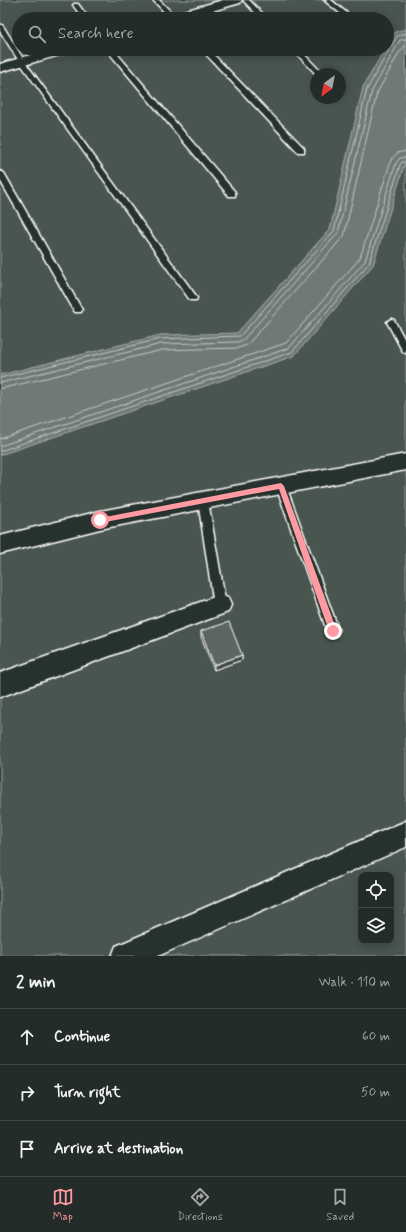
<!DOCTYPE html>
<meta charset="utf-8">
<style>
:root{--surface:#232c28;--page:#2b3430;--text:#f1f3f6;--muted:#a3a7a8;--line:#404845;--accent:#ff9aa2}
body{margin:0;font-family:Mynerve,sans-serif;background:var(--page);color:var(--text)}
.controls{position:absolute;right:12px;bottom:12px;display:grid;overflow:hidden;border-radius:8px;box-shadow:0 2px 10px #0003}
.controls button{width:36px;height:36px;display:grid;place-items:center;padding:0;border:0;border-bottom:1px solid var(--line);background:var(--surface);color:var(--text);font:20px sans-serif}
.compass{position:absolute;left:310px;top:68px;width:36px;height:36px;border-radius:50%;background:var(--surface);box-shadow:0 2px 10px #0003;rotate:212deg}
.stop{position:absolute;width:12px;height:12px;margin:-9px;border:3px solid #ff9aa2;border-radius:50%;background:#fff}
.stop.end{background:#ff9aa2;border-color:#fff;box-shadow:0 1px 4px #0008}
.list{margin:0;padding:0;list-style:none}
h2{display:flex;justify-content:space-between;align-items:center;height:52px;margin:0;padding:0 16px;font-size:17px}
h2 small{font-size:13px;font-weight:400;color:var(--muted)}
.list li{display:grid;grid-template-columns:26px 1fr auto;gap:12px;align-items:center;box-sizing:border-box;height:56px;padding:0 16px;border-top:1px solid var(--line)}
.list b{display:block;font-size:15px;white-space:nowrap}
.list em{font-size:13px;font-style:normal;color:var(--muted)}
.icon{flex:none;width:22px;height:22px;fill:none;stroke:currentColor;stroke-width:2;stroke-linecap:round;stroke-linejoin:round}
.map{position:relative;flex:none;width:406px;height:956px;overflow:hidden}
.search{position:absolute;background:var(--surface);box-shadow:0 2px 10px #0003;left:12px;right:12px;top:12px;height:44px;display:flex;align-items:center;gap:10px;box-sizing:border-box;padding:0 14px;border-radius:22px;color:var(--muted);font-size:15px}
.sheet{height:220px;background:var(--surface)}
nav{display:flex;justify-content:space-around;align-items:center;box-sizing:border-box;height:56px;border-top:1px solid var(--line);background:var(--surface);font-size:11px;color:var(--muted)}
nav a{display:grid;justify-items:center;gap:2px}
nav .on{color:var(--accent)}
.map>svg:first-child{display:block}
.green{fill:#4a544f;stroke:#a4aaa7;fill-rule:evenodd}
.water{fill:#707975;stroke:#a9afac}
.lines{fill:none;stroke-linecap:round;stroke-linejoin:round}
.shore{stroke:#c6c9c8;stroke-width:1}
.service-casing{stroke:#fff;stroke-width:3}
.minor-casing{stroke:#fff;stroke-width:3}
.service{fill:#26332d;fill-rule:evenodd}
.minor{fill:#26332d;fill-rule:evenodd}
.wall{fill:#4e5853;stroke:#fff}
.shaded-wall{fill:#404744;stroke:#fff}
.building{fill:#5b6661;stroke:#fff}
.route{fill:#ff9aa2}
</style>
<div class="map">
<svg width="406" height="956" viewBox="0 0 406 956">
<rect width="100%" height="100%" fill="#2f3b35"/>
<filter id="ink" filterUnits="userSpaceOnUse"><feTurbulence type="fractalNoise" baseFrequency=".025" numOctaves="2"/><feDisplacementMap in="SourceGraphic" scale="8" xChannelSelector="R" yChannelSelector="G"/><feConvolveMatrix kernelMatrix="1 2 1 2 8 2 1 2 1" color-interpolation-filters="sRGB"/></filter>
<g filter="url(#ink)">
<!-- green -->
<path class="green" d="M0,0H406V956H0ZM19,19H387V49H19ZM316,74H340V98H316ZM361,875H391V941H361Z"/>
<!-- water -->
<path class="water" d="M406,29V160L373,265L294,356L0,455V375L160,335L237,333L330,229L363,87L385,49H387V46L395,32Z"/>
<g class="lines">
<!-- shore -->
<path class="shore" d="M0,378L160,339L240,336L334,231L367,89L388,52L389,47L392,45L397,36L406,33
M0,383L161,344L237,342L243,340L338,233L372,91L400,40L406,39
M0,389L162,350L238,348L247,345L344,236L377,93L399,53L406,45
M0,439L286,343L360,258L391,160L397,153L406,151
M0,446L289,348L365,261L396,163L400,158L406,157
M0,451L292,352L369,263L400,165L402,162H406"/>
<!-- service casing -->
<g class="service-casing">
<path id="service" d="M153,0H159L178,19H171Z
M243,0H249L268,19H261Z
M324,0H331L354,19H347Z
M74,4H78L89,19H83L73,5Z
M0,24L3,26L25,62L196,296L197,298L196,300H190L20,63L0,31Z
M106,49H113L235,192V196H229Z
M201,49H208L304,148V152H298Z
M292,49H299L323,74H316Z
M0,171L4,173L81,308L82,310L81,312H75L0,180Z
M391,319L394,320L406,342V353L403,352L387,322Z
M281,482L285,483L286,486L339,631L337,635L333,636L329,635L327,631L276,486L277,483Z
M203,497L207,498L208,501L226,605L224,609L220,610L216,609L214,605L198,501L199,498Z"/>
</g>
<!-- minor casing -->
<g class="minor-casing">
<path id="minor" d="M223,0H242L240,3L184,19H164L166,16Z
M51,49H72L70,52L0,72V64Z
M406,454V470L100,529L0,554V536L100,511Z
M220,595L228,598L231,605L228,612L0,697V673Z
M406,821V847L158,956H112L116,946Z"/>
</g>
<!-- service -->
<use href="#service" class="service"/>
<!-- minor -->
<use href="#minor" class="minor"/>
</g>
<!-- wall -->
<path class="wall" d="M201,631L242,655V660L214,670L201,637Z"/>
<!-- shaded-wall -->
<path class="shaded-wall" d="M242,655V660L214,670V665Z"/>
<!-- building -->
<path class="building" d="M229,622L242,655L214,665L201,631Z"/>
</g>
<!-- route -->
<path class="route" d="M281,483L284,486L337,631L333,634L329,631L279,489L100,523L97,520L100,518Z"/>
</svg>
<div class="controls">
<button><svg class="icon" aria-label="locate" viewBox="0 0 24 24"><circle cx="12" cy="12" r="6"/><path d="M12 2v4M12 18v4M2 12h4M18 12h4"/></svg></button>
<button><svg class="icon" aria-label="layers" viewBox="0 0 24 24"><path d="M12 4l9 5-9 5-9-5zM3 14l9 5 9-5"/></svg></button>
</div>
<svg class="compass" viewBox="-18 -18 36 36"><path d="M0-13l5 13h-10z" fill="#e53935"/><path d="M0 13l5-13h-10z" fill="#a3a7a8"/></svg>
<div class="stop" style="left:100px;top:520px"></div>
<div class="stop end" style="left:333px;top:631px"></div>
<div class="search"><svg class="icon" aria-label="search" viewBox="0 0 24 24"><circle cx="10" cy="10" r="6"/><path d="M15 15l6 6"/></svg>Search here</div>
</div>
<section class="sheet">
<h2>2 min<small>Walk · 110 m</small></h2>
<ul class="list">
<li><svg class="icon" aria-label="ahead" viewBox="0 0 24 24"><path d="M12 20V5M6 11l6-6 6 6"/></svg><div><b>Continue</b></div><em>60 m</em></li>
<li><svg class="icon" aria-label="right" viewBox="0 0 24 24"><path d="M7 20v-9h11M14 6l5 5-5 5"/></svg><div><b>Turn right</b></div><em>50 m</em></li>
<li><svg class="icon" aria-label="arrive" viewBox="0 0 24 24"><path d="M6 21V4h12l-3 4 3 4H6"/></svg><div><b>Arrive at destination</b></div></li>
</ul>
</section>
<nav>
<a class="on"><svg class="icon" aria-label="map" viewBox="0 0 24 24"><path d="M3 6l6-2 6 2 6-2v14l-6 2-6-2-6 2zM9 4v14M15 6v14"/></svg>Map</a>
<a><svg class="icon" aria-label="directions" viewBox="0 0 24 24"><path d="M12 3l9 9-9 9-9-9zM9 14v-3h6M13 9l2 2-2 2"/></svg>Directions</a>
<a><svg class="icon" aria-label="saved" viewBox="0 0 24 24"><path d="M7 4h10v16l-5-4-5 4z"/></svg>Saved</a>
</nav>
